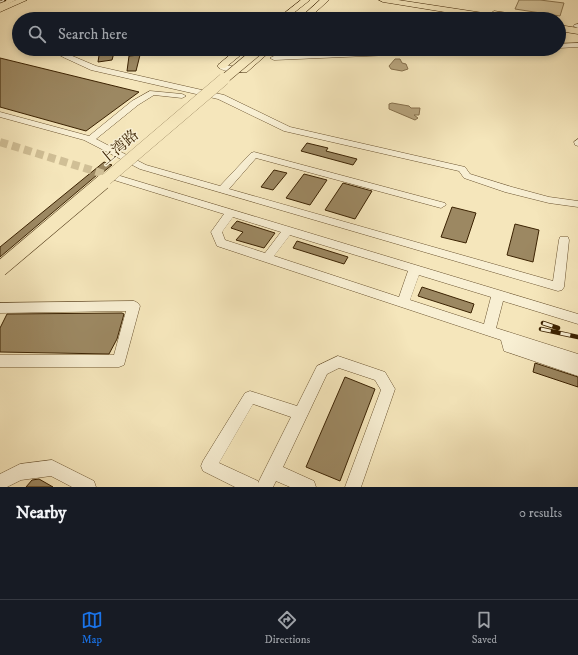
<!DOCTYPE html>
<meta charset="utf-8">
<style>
:root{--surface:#171b24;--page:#20242c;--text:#f1f3f6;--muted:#9ea1a6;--line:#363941;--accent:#1a73e8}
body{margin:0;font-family:"IM FELL DW Pica","Noto Serif SC",serif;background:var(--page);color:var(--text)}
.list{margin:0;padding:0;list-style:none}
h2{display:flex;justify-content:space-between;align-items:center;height:52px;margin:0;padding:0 16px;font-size:17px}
h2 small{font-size:13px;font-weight:400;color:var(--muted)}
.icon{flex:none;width:22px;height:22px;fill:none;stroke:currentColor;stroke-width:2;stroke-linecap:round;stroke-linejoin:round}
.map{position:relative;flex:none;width:578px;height:487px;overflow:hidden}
.search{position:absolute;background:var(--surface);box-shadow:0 2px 6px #0003;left:12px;right:12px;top:12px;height:44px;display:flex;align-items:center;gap:10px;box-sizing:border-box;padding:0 14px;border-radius:22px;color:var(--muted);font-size:15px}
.sheet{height:112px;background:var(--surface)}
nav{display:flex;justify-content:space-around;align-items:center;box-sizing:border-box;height:56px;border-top:1px solid var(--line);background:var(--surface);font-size:11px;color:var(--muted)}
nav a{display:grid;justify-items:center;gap:2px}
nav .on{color:var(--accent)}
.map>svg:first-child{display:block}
.green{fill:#d5c59c;stroke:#88744f}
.water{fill:#b6a37c;stroke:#856f4b}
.building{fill:#9c8862;stroke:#3b2202}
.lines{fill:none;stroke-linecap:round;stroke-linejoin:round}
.minor-tunnel{stroke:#d0bf96;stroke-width:8;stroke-dasharray:8 4.5;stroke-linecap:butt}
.minor-casing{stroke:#6a5330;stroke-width:1}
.major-casing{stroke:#3b2202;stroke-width:1}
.highway-casing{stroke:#3b2202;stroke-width:1}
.minor{fill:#f8efd3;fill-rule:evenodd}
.major{fill:#f5e6bb;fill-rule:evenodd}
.highway{fill:#f5e6bb;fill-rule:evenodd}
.rail-far1-casing{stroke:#3b2202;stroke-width:2.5}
.rail-casing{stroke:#3b2202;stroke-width:4.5}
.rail-far1{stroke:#f8efd3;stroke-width:1.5;stroke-dasharray:4.5;stroke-linecap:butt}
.rail{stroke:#f8efd3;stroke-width:3;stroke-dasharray:10;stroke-linecap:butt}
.major-bridge-far2-casing{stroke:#3b2202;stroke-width:10;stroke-linecap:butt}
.major-bridge-far1-casing{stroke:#3b2202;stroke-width:12;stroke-linecap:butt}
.major-bridge-casing{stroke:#3b2202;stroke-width:16;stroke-linecap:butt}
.major-bridge-far2{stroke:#f5e6bb;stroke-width:9}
.major-bridge-far1{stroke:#f5e6bb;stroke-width:12}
.major-bridge{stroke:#f5e6bb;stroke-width:15}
.labels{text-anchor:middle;stroke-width:3;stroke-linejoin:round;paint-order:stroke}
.street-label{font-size:15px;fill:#3b2202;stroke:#f8efd3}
</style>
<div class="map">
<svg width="578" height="487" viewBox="0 0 578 487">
<rect width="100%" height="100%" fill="#f5e6bb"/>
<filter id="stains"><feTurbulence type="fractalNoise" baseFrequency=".005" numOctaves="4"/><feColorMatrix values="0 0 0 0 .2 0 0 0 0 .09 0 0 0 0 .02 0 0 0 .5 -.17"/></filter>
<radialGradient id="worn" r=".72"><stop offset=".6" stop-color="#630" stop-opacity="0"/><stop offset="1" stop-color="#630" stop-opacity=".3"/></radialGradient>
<!-- green -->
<path class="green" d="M519,0H540L564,3L560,16L515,9Z"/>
<!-- water -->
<path class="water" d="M395,59H400L402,63L406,64L408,69L402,71L391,69L389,66Z
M392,103L409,106L411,108H420L419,115H414L418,118L415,120L389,109V104Z"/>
<!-- building -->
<path class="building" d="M100,49H115L112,60L98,62Z
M140,55L136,71H127L129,56Z
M0,58L139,92L86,131L0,107Z
M307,143L328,148L326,151L357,159L353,165L301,151Z
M104,162L112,165L102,173L97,175L0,257V247Z
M274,170L287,173L273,190L261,187Z
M304,174L327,180L310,205L286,198Z
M343,183L372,191L355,219L325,210Z
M452,207L476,213L466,243L441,237Z
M237,221L275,233L264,248L236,240L243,232L231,228Z
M515,224L539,230L533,262L507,255Z
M297,241L348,257L344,264L293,248Z
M422,287L474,304L471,313L418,296Z
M122,313L124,314L117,339L109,354L0,352V328L7,314Z
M535,363L578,377V387L533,372Z
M345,377L375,389L340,481L306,467Z
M39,479L53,487H26L32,480Z"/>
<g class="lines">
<!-- minor-tunnel -->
<path class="minor-tunnel" d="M0,142L117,178"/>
<!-- minor casing -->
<g class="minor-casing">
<path id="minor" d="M578,24V28L573,26L574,25Z
M578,43V47L559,48V44Z
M48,49H56L96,66L224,95L290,127L465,167L470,174L512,187L549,197L578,201V207L549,203L505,192L464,178L459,171L284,131L218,99L91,70L65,58Z
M435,49H486L483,51L274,60L270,58L274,56Z
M219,64L243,68L247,70C241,74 225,72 219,68Z
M150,91L182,94L186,96L182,98L154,95L138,105L96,139L146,165L220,186L251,153L254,152L445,203L446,205L441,208L256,158L229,189L553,281L559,240L560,237H568L569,240L564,287L562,290L558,291L140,169L84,140L0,117V112L89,136L132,101Z
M578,139V146L575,145L574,142Z
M117,175L578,314V324L503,301L496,328L578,354V376L504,351L501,340L217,246L211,232L224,214L114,180L112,178ZM233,217L281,232L265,253L225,240L222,232ZM290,235L408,271L399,297L274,256ZM419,275L491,297L484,324L410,300Z
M134,301L138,303L140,306L124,365L119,367H0V355H114L126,311L0,313V303Z
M338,356L385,372L395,389L361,487H345L381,390L375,380L339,368L327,374L283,467L314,481L316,487H290L276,481L273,487H235L203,471L201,466L203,461L245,393L250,391L297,406L317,366ZM253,404L291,417L258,483V481L219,463Z
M52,460L94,481L96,487H72L51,476L21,480L7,487H0V474L20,464Z"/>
</g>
<!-- major casing -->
<g class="major-casing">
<path id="major" d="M16,0H27L0,12V7Z
M301,0H310L286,19H277Z
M320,0H329L308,19H299Z
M379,0H398L490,14L494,11L529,16L533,19H488L383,2Z
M559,25L578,28V34L559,31Z
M237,49H248L225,68H219L217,66L219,64Z
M262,49H273L247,72H239L238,70L239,68Z"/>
</g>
<!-- highway casing -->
<g class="highway-casing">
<path id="highway" d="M4,0H16L0,8V2Z"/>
</g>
<!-- minor -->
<use href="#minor" class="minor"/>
<!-- major -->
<use href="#major" class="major"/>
<!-- highway -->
<use href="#highway" class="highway"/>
<!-- rail-far1 casing -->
<g class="rail-far1-casing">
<path id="rail-far1" d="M0,2L5,0"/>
</g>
<!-- rail casing -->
<g class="rail-casing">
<path id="rail" d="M543,323L558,328
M541,329L578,337"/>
</g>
<!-- rail-far1 -->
<use href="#rail-far1" class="rail-far1"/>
<!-- rail -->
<use href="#rail" class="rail"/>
<!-- major-bridge-far2 casing -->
<g class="major-bridge-far2-casing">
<path id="major-bridge-far2" d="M223,80L260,49"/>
</g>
<!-- major-bridge-far1 casing -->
<g class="major-bridge-far1-casing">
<path id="major-bridge-far1" d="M102,183L224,79"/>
</g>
<!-- major-bridge casing -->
<g class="major-bridge-casing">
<path id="major-bridge" d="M0,269L103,182"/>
</g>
<!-- major-bridge-far2 -->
<use href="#major-bridge-far2" class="major-bridge-far2"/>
<!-- major-bridge-far1 -->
<use href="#major-bridge-far1" class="major-bridge-far1"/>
<!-- major-bridge -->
<use href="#major-bridge" class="major-bridge"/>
</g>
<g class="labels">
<!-- street labels -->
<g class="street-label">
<text transform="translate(119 147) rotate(-40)" y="5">上湾路</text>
</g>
</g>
<rect width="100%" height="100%" filter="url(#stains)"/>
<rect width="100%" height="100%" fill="url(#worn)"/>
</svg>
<div class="search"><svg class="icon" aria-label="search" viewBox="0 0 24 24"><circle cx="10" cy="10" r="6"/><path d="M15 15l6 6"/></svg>Search here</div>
</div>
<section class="sheet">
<h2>Nearby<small>0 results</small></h2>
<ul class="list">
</ul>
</section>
<nav>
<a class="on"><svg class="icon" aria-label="map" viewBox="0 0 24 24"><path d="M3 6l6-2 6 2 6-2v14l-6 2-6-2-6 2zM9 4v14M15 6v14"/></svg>Map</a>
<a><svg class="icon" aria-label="directions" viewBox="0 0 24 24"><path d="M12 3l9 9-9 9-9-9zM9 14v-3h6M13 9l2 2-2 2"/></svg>Directions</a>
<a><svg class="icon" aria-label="saved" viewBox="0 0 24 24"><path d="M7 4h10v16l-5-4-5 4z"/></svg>Saved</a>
</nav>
